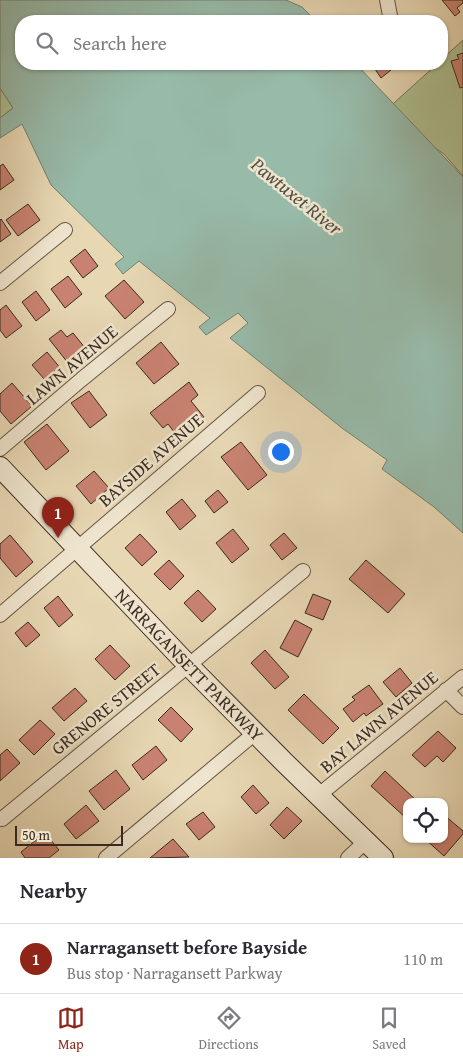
<!DOCTYPE html>
<meta charset="utf-8">
<style>
:root{--surface:#fff;--page:#f7f7f7;--text:#2b2b33;--muted:#7c7c81;--line:#e1e1e2;--accent:#8f2418}
body{margin:0;font-family:"Gentium Book Plus",serif;background:var(--page);color:var(--text)}
.controls{position:absolute;right:15px;bottom:15px;display:grid;overflow:hidden;border-radius:10px;box-shadow:0 1px 4px #0004}
.controls button{width:45px;height:45px;display:grid;place-items:center;padding:0;border:0;border-bottom:1px solid var(--line);background:var(--surface);color:var(--text);font:25px sans-serif}
.scale{position:absolute;left:15px;bottom:12px;width:108px;box-sizing:border-box;padding-left:5px;border:2px solid #3a2a20;border-top:0;font-size:14px;line-height:18px;white-space:nowrap;color:#3a2a20;-webkit-text-stroke:4px #efe5ce;paint-order:stroke}
.you{position:absolute;left:280px;top:451px;width:18px;height:18px;margin:-12px;border:4px solid #fff;border-radius:50%;background:#1a73e8;box-shadow:0 0 0 8px #1a73e833}
.badge{display:grid;place-items:center;width:32px;height:32px;border-radius:50%;background:var(--accent);color:#fff;font-size:16px;font-weight:700}
.pin{position:absolute;translate:-50% -41px;filter:drop-shadow(0 1px 2px #0008)}
.pin::after{content:'';position:absolute;top:26px;width:18px;height:15px;background:inherit;clip-path:polygon(0 0,100% 0,50% 100%)}
.list{margin:0;padding:0;list-style:none}
h2{display:flex;justify-content:space-between;align-items:center;height:65px;margin:0;padding:0 20px;font-size:21px}
h2 small{font-size:16px;font-weight:400;color:var(--muted)}
.list li{display:grid;grid-template-columns:32px 1fr auto;gap:15px;align-items:center;box-sizing:border-box;height:70px;padding:0 20px;border-top:1px solid var(--line)}
.list b{display:block;font-size:19px;white-space:nowrap}
.list p{margin:0;font-size:16px;white-space:nowrap;color:var(--muted)}
.list em{font-size:16px;font-style:normal;color:var(--muted)}
.icon{flex:none;width:28px;height:28px;fill:none;stroke:currentColor;stroke-width:2;stroke-linecap:round;stroke-linejoin:round}
.map{position:relative;flex:none;width:463px;height:858px;overflow:hidden}
.search{position:absolute;background:var(--surface);box-shadow:0 1px 4px #0004;left:15px;right:15px;top:15px;height:55px;display:flex;align-items:center;gap:12px;box-sizing:border-box;padding:0 18px;border-radius:20px;color:var(--muted);font-size:19px}
.sheet{height:135px;background:var(--surface)}
nav{display:flex;justify-content:space-around;align-items:center;box-sizing:border-box;height:70px;border-top:1px solid var(--line);background:var(--surface);font-size:14px;color:var(--muted)}
nav a{display:grid;justify-items:center;gap:2px}
nav .on{color:var(--accent)}
.map>svg:first-child{display:block}
.green{fill:#afbf91;stroke:#747458}
.water{fill:#97baa9;stroke:#728072}
.building{fill:#c98271;stroke:#3a2a20}
.lines{fill:none;stroke-linecap:round;stroke-linejoin:round}
.street-casing{stroke:#655545;stroke-width:16}
.secondary-casing{stroke:#3a2a20;stroke-width:22}
.street{stroke:#efe5ce;stroke-width:14}
.secondary{stroke:#efe5ce;stroke-width:20}
.labels{text-anchor:middle;stroke-width:5;stroke-linejoin:round;paint-order:stroke}
.street-label{font-size:18px;fill:#3a2a20;stroke:#efe5ce}
.water-label{font-size:19px;font-style:italic;fill:#514e42;stroke:#efe5ce}
</style>
<div class="map">
<svg width="463" height="858" viewBox="0 0 463 858">
<rect width="100%" height="100%" fill="#e7d7b3"/>
<filter id="stains"><feTurbulence type="fractalNoise" baseFrequency=".004" numOctaves="4"/><feColorMatrix values="0 0 0 0 .2 0 0 0 0 .09 0 0 0 0 .02 0 0 0 .5 -.17"/></filter>
<radialGradient id="worn" r=".72"><stop offset=".6" stop-color="#630" stop-opacity="0"/><stop offset="1" stop-color="#630" stop-opacity=".3"/></radialGradient>
<!-- green -->
<path class="green" d="M463,40V176L444,154L383,113L437,64H442V59Z
M0,88L13,108L0,118Z"/>
<!-- water -->
<path class="water" d="M0,0H286L302,7L316,21H21V64H356L463,177V533L434,507L382,469L387,460L342,428L230,338L248,323L238,313L206,335L199,327L210,318L139,261L123,274L115,264L124,257L51,185L22,124L0,138V118L13,108L0,88Z"/>
<!-- building -->
<path class="building" d="M442,0H463V3L457,8L460,12L455,16Z
M463,53V87L460,88L451,61L459,59L457,55Z
M381,64H385L391,70L381,78L375,69Z
M3,164L14,180L0,190V166Z
M28,204L40,220L18,236L6,220Z
M1,219L11,234L0,242V220Z
M85,249L98,266L83,278L70,261Z
M68,276L82,294L65,308L51,289Z
M124,280L144,302L125,319L105,296Z
M36,291L50,310L36,321L22,302Z
M6,305L22,326L6,338L0,330V310Z
M61,330L67,337L73,333L90,354L72,368L49,339Z
M161,342L179,364L154,384L136,363Z
M47,352L66,375L51,387L32,365Z
M189,382L198,395L191,401L204,417L178,437L168,424L163,428L150,413Z
M12,383L32,406L11,424L0,411V394Z
M89,391L107,415L90,428L71,403Z
M47,424L69,451L46,470L24,442Z
M241,442L267,475L248,490L221,457Z
M94,471L109,488L91,504L76,486Z
M218,490L228,502L214,513L205,501Z
M182,499L196,516L180,530L166,512Z
M233,529L249,549L232,563L216,543Z
M284,533L297,548L282,560L270,545Z
M140,534L157,552L142,566L125,548Z
M10,535L33,562L16,577L0,558V544Z
M169,560L184,576L170,590L154,574Z
M366,560L405,594L388,613L349,579Z
M198,590L216,609L202,622L184,603Z
M313,594L331,601L323,620L305,613Z
M58,596L73,615L59,627L44,608Z
M295,620L312,629L298,657L280,648Z
M28,622L40,635L26,647L15,633Z
M110,645L130,666L115,680L95,659Z
M265,650L289,677L275,689L251,663Z
M400,668L412,683L396,697L383,682Z
M369,685L383,704L366,716L364,713L353,722L343,709L355,700L352,697Z
M75,688L87,701L64,721L52,708Z
M304,694L339,728L323,744L288,710Z
M171,707L193,729L181,742L158,720Z
M40,720L55,734L34,755L19,740Z
M438,731L456,748L443,762L437,756L425,767L412,755Z
M156,746L167,760L143,780L132,765Z
M7,749L20,763L0,781V755Z
M116,770L130,789L104,810L89,791Z
M385,771L418,802H407V817L406,818L371,786Z
M253,785L269,803L256,814L241,797Z
M86,805L99,821L76,839L64,824Z
M287,807L302,821L284,839L270,825Z
M203,812L215,827L199,840L186,824Z
M444,815L463,831V834L444,856L425,839H444Z
M45,833L59,850L49,858H25L21,852Z
M173,839L189,857L150,858Z"/>
<g class="lines">
<!-- street casing -->
<g class="street-casing">
<path id="street" d="M387,0L391,21
M0,283L65,230
M0,449L82,379L168,309
M0,615L258,393
M446,690L463,707
M319,795L463,677
M2,819L303,571
M106,858L255,733
M348,858L366,841"/>
</g>
<!-- secondary casing -->
<g class="secondary-casing">
<g id="secondary">
<path id="s1" d="M0,467L189,666L285,763L383,858"/>
</g>
</g>
<!-- street -->
<use href="#street" class="street"/>
<!-- secondary -->
<use href="#secondary" class="secondary"/>
</g>
<g class="labels">
<!-- street labels -->
<g class="street-label">
<text transform="translate(72 365) rotate(-40)" y="6">LAWN AVENUE</text>
<text transform="translate(151 460) rotate(-41)" y="6">BAYSIDE AVENUE</text>
<text dy="6" stroke="none"><textPath href="#s1" startOffset="274">NARRAGANSETT PARKWAY</textPath></text>
<text transform="translate(106 709) rotate(-39)" y="6">GRENORE STREET</text>
<text transform="translate(379 722) rotate(-40)" y="6">BAY LAWN AVENUE</text>
</g>
<!-- water labels -->
<g class="water-label">
<text transform="translate(297 196) rotate(39)" y="7">Pawtuxet River</text>
</g>
</g>
<rect width="100%" height="100%" filter="url(#stains)"/>
<rect width="100%" height="100%" fill="url(#worn)"/>
</svg>
<div class="controls">
<button><svg class="icon" aria-label="locate" viewBox="0 0 24 24"><circle cx="12" cy="12" r="6"/><path d="M12 2v4M12 18v4M2 12h4M18 12h4"/></svg></button>
</div>
<div class="scale">50 m</div>
<div class="you"></div>
<div class="pin badge" style="left:58px;top:538px">1</div>
<div class="search"><svg class="icon" aria-label="search" viewBox="0 0 24 24"><circle cx="10" cy="10" r="6"/><path d="M15 15l6 6"/></svg>Search here</div>
</div>
<section class="sheet">
<h2>Nearby<small></small></h2>
<ul class="list">
<li><span class="badge">1</span><div><b>Narragansett before Bayside</b><p>Bus stop · Narragansett Parkway</p></div><em>110 m</em></li>
</ul>
</section>
<nav>
<a class="on"><svg class="icon" aria-label="map" viewBox="0 0 24 24"><path d="M3 6l6-2 6 2 6-2v14l-6 2-6-2-6 2zM9 4v14M15 6v14"/></svg>Map</a>
<a><svg class="icon" aria-label="directions" viewBox="0 0 24 24"><path d="M12 3l9 9-9 9-9-9zM9 14v-3h6M13 9l2 2-2 2"/></svg>Directions</a>
<a><svg class="icon" aria-label="saved" viewBox="0 0 24 24"><path d="M7 4h10v16l-5-4-5 4z"/></svg>Saved</a>
</nav>
